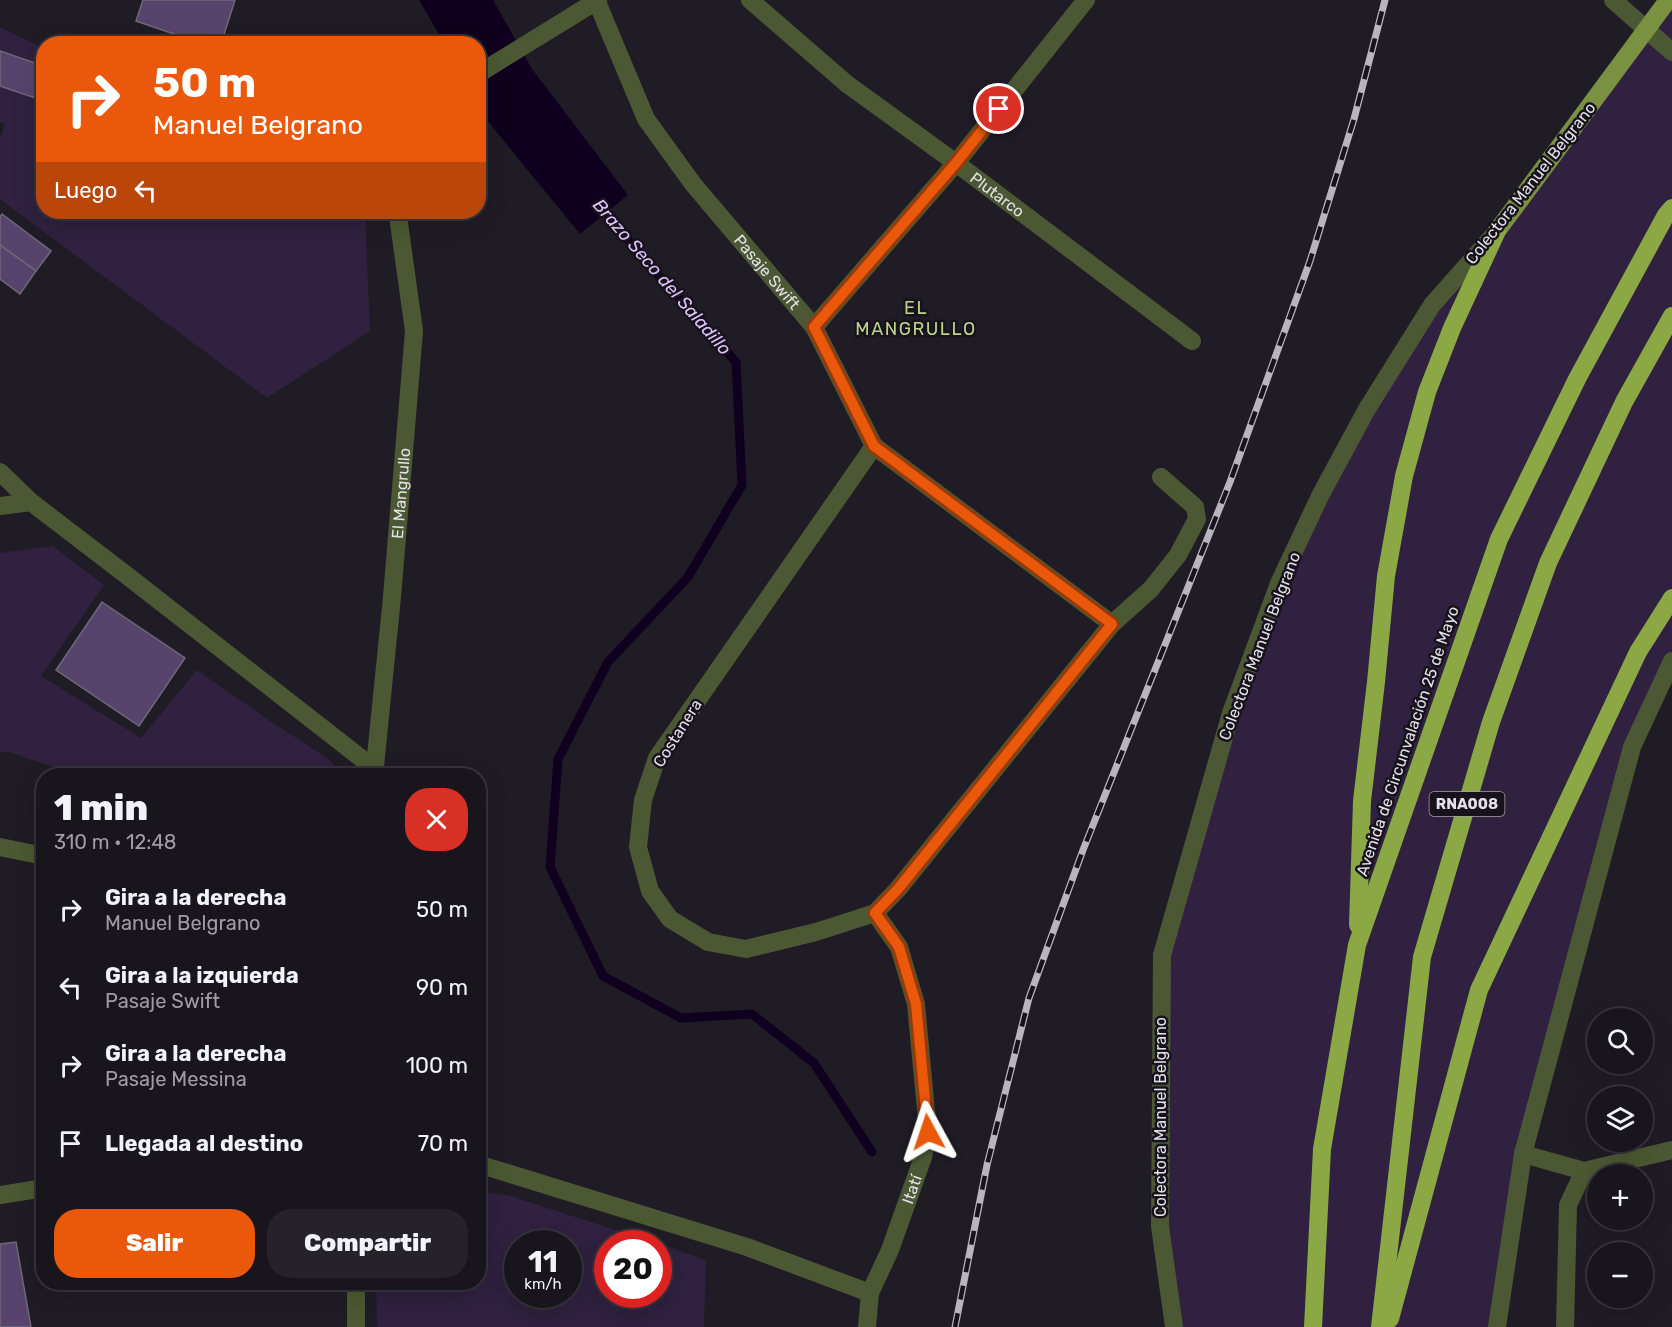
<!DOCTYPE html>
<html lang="es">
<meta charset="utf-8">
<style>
:root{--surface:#18151c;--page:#252229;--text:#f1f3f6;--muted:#9f9fa3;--line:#36343b;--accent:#ea580c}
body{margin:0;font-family:Rubik,sans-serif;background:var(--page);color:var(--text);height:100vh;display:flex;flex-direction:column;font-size:22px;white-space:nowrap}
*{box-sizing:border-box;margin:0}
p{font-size:20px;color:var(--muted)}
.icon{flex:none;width:33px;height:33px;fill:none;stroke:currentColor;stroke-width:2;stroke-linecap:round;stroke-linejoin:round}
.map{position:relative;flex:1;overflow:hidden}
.side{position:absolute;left:36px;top:768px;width:450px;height:522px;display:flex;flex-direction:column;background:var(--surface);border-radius:24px;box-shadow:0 6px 24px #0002,0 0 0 2px var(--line)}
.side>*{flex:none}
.banner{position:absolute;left:36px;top:36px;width:450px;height:183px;border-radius:24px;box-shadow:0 6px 24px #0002,0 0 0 2px var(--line);background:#ea580c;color:#fff;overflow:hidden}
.fabs{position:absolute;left:1587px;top:1008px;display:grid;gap:12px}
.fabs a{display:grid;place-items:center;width:66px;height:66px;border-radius:50%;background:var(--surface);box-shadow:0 6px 24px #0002,0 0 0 2px var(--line);font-size:30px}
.speed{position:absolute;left:504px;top:1230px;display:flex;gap:12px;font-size:30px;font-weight:700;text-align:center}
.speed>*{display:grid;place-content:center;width:78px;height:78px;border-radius:50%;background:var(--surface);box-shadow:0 6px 24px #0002,0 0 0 2px var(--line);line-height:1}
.speed small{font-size:15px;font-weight:400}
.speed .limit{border:9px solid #d22;background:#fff;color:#111}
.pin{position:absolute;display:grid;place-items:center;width:51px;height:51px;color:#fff;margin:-26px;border:3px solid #fff;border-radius:50%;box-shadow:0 2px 6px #0007}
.me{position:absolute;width:66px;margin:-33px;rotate:355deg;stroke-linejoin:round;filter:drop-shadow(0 0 4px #0008)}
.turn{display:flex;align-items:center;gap:21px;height:126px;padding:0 18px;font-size:27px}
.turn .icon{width:78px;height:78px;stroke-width:2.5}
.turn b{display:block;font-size:42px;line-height:51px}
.then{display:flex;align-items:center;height:57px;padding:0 18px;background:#0003;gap:12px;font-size:22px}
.round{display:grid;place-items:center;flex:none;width:63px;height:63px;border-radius:24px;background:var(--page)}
.overview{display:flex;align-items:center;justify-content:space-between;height:102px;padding:0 18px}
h1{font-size:36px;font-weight:800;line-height:45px}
.action{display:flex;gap:12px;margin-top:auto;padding:12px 18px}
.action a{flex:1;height:69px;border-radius:24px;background:var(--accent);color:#fff;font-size:24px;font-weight:800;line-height:69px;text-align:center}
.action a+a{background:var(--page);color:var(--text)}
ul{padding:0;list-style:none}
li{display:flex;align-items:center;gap:18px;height:78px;padding:0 18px}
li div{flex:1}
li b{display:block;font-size:22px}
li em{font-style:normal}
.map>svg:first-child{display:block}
.green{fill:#2f213f;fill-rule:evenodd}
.water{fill:#10001f}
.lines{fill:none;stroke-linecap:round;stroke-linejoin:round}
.stream{stroke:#10001f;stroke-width:9}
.building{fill:#57446d;stroke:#6e6976;stroke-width:1.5}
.minor{stroke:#4c5833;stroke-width:18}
.major{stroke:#799140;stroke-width:18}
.highway{stroke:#8ba845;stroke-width:18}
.rail-casing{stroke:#b9b5bd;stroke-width:7}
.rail{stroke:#17121c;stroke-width:4.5;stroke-dasharray:14;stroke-linecap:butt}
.route-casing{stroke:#983908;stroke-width:15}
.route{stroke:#ea580c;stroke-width:10}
.labels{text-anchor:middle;stroke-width:5;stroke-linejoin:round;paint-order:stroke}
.shield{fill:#17121c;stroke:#a6a3ab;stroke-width:1.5}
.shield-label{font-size:15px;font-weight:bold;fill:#e4e1e8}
.street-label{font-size:16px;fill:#e4e1e8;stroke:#17121c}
.water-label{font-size:18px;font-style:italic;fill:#ddc4fc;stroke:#17121c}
.neighbourhood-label{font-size:18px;letter-spacing:1.5px;fill:#bcd48b;stroke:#17121c}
</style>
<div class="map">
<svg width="1672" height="1327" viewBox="0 0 1672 1327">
<rect width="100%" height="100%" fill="#201c26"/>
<g class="green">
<polygon points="1672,0 1672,661 1632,747 1523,1154 1497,1327 1174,1327 1160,1226 1162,955 1280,581 1432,305"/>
<polygon points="0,27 43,48 44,212 365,212 370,331 267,398 0,199 0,139 5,124 0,122"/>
<polygon points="53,546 104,585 41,676 141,738 197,670 270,721 330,760 341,775 76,775 10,752 0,752 0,553"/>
<path d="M479 1192 507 1195 656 1243 608 1244V1294H658L659 1244 706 1260 704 1327H377L376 1283 478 1282ZM518 1244H568V1294H518Z"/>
</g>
<polygon class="water" points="419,0 493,0 532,69 628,195 580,234 486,119 479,105 478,44 444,43"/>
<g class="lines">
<polyline class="stream" points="599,204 643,258 736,362 742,485 688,577 608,662 558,759 550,867 603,976 681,1018 752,1014 814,1063 872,1152"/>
</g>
<g class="building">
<polygon points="143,0 235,0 221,44 203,44 136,21"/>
<polygon points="0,51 44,66 44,101 0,86"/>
<polygon points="2,214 51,251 36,271 0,245 0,217"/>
<polygon points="0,245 36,271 20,294 0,279"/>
<polygon points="102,602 185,658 139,726 56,670"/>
<polygon points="16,1242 31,1327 0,1327 0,1244"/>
</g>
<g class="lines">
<g class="minor">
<path id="s1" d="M750 0 847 84 956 163 1192 341"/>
<polyline points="1613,0 1672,52"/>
<path id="s2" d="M597 2 646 119 693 184 814 327 874 446 1112 624"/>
<polyline points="478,74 598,0"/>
<polyline points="814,327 956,163 1086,0"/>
<polyline points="874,446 657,758 643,800 638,847 650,891 670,919 708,942 746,949 816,932 875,913 898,889 1112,624 1151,589 1178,555 1197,519 1195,507 1161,477"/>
<polyline points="0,472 31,502 125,574 375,769"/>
<polyline points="0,506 31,502"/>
<path id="s3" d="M374 776 392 597 414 331 398 216 399 212"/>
<polyline points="0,847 44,856"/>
<polyline points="1523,1154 1584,1171 1672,1150"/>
<polyline points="478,1164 747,1247 870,1293"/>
<polyline points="0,1195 44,1188"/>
<polyline points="356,1282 356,1327"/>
<path id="s4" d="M867 1327 870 1293 890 1250 923 1157 928 1132 916 1004 899 947 875 913"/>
<polyline points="1174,1327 1160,1226 1162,955 1231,713 1280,581 1321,494 1367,409 1432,305 1492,237"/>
<polyline points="1497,1327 1523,1154 1632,747 1672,661"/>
<polyline points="1565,1327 1568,1205 1584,1171"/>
</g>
<polyline class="major" points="1497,231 1668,0"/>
<g class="highway">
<polyline points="1358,925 1362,801 1376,682 1386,576 1404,476 1427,392 1452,328 1497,231"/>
<polyline points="1390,1319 1479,990 1638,652 1672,598"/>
<polyline points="1313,1327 1322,1149 1357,945 1499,539 1577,379 1666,215 1672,208"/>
<polyline points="1380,1327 1422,957 1491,722 1548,563 1624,402 1672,316"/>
</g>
<defs>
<polyline id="rail" points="955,1327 987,1165 1029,998 1083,850 1230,482 1310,261 1354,119 1385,0"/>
</defs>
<use href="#rail" class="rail-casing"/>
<use href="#rail" class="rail"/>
</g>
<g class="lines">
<defs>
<polyline id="route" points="928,1132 916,1004 899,947 875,913 898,889 1112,624 874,446 814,327 956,163 999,109"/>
</defs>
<use href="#route" class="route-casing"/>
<use href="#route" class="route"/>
</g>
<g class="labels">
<rect class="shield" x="1429.5" y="792" width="75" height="24" rx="4.5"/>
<g class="shield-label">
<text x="1467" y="809">RNA008</text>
</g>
<g class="street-label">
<text transform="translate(1530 183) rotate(-52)" y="6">Colectora Manuel Belgrano</text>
<text dy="6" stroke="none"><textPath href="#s1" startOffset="315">Plutarco</textPath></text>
<text dy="6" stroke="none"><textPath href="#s2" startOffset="322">Pasaje Swift</textPath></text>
<text dy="6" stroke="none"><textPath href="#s3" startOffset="284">El Mangrullo</textPath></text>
<text transform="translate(1259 646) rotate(-69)" y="6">Colectora Manuel Belgrano</text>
<text transform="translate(677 733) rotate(-58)" y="6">Costanera</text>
<text transform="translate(1407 741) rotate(-71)" y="6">Avenida de Circunvalación 25 de Mayo</text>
<text transform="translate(1160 1117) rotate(-90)" y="6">Colectora Manuel Belgrano</text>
<text dy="6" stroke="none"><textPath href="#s4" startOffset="146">Itatí</textPath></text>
</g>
<g class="water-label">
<text transform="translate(662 277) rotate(49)" y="6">Brazo Seco del Saladillo</text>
</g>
<g class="neighbourhood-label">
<text x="916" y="314">EL<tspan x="916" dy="21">MANGRULLO</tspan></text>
</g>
</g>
</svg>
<div class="fabs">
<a><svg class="icon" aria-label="search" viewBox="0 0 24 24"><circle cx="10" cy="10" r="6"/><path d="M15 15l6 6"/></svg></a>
<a><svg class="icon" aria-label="layers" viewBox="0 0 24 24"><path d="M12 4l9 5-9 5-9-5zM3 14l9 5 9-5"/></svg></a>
<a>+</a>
<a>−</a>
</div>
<div class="speed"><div>11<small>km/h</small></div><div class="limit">20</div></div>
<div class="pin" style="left:999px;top:109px;background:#d93025"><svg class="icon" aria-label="arrive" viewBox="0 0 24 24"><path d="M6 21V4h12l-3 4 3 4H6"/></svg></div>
<svg class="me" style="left:928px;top:1132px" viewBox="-20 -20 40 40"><path d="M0-17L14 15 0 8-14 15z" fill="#ea580c" stroke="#fff" stroke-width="4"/></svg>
<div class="banner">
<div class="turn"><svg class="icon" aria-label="right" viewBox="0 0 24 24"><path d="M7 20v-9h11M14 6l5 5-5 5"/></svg><div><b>50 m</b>Manuel Belgrano</div></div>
<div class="then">Luego<svg class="icon" aria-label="left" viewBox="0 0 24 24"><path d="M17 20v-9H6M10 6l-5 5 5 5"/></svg></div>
</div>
<section class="side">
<div class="overview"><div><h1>1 min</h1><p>310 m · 12:48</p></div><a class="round" style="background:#d93025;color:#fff"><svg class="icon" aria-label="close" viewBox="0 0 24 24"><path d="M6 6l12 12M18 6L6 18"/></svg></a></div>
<ul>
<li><svg class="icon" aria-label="right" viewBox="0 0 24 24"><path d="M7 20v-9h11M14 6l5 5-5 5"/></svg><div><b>Gira a la derecha</b><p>Manuel Belgrano</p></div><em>50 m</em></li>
<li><svg class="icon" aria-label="left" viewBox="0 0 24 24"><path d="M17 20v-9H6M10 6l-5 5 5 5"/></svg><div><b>Gira a la izquierda</b><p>Pasaje Swift</p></div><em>90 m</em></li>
<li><svg class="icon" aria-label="right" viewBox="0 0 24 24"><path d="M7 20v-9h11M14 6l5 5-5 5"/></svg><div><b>Gira a la derecha</b><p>Pasaje Messina</p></div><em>100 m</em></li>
<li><svg class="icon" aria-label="arrive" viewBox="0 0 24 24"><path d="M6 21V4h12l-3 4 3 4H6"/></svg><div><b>Llegada al destino</b></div><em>70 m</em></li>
</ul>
<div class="action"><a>Salir</a><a>Compartir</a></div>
</section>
</div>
